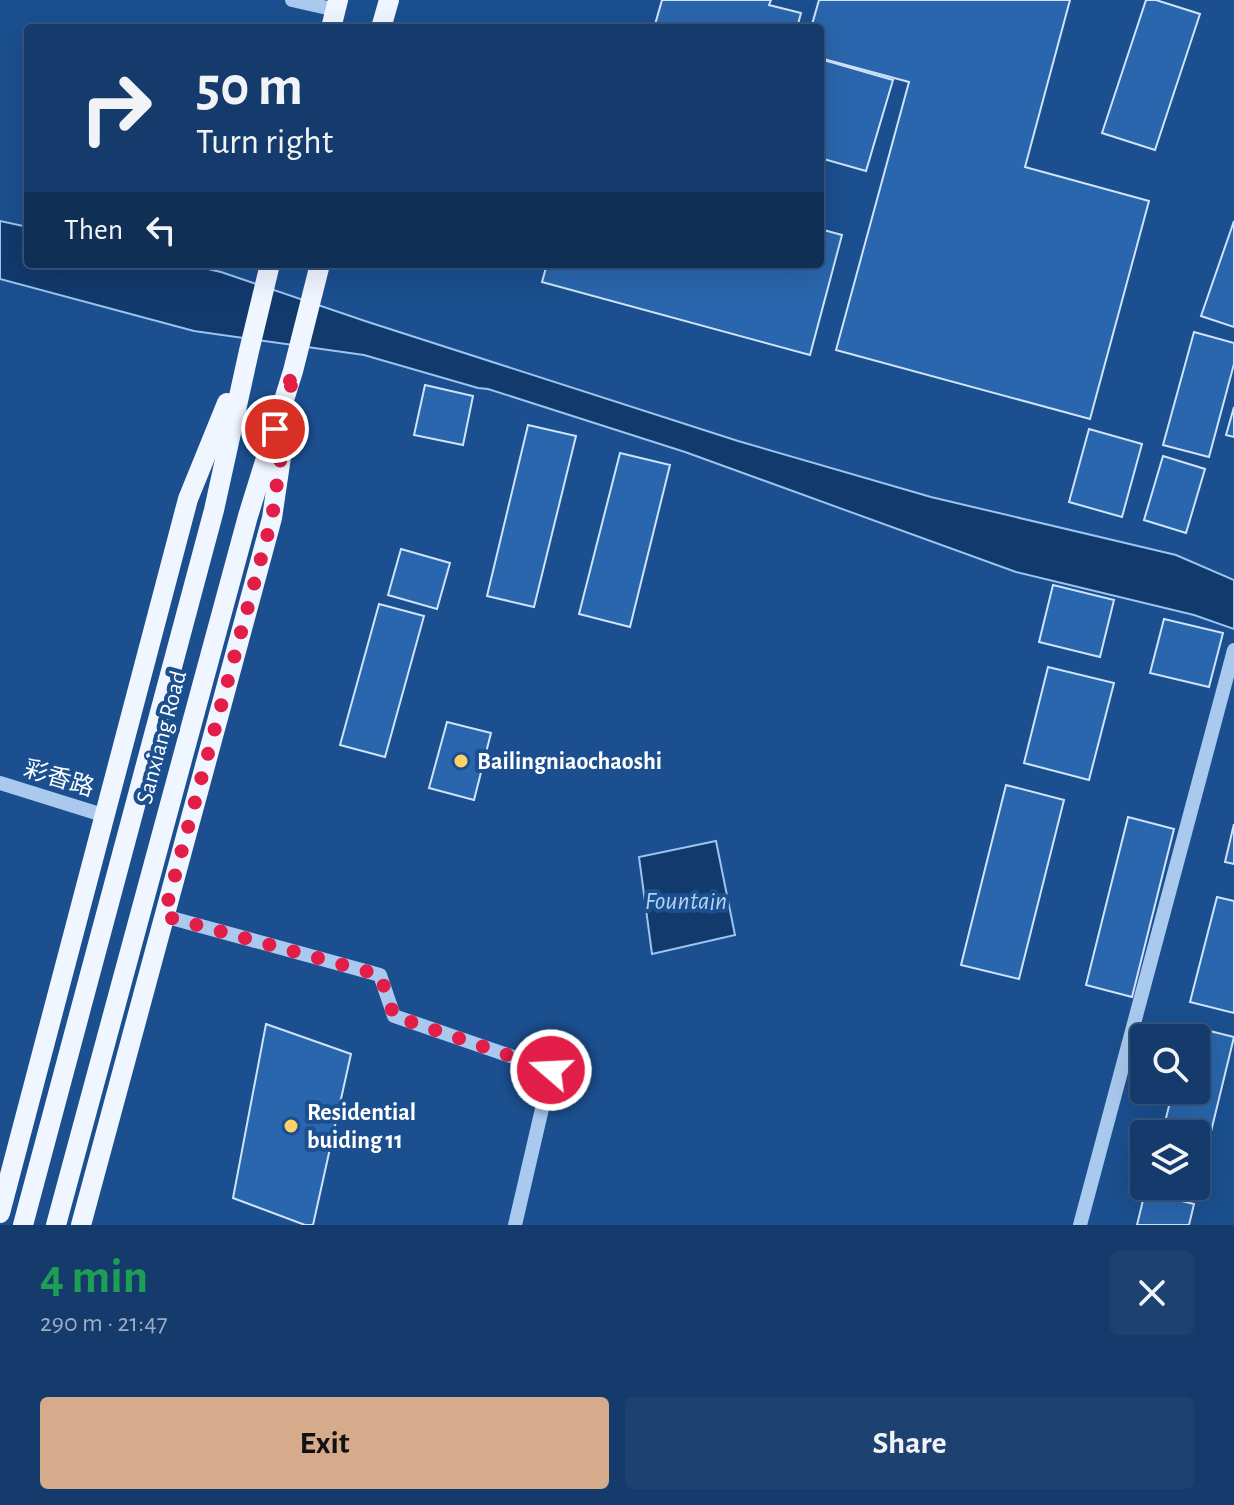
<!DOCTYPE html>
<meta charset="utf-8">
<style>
:root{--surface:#143b6b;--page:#1d4271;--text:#f1f3f6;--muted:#9dadc1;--line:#33557e;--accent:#d6ab8b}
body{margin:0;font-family:"Alegreya Sans","Noto Sans SC",sans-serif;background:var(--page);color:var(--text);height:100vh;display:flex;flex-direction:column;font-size:30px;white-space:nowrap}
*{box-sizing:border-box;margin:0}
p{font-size:26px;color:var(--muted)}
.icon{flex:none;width:44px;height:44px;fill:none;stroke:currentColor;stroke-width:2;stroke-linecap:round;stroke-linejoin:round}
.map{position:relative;height:1225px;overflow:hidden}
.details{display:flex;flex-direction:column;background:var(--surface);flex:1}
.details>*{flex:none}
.top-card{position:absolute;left:24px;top:24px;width:800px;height:244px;border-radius:8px;box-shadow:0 8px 32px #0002,0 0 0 2px var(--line);background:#143b6b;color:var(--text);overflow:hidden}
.controls{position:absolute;left:1130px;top:1024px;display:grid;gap:16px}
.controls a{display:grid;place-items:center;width:80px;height:80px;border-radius:8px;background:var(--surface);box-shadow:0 8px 32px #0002,0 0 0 2px var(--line);font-size:40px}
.pin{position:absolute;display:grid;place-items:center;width:68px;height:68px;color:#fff;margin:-34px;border:4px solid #fff;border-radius:50%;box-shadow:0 2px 8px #0007}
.me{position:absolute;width:88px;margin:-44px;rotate:289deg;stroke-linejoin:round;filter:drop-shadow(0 0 6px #0008)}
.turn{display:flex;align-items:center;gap:28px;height:168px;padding:0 40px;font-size:36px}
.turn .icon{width:104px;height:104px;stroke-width:2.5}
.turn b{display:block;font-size:56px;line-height:68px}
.then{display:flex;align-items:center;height:76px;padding:0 40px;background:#0003;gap:16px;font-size:30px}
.round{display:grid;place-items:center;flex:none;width:84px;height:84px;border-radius:8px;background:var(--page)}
.head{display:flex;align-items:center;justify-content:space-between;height:136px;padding:0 40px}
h1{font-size:48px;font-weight:700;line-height:60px;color:#1e9e55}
.action{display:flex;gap:16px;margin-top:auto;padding:16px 40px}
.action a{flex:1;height:92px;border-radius:8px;background:var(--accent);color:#111;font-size:32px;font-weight:700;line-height:92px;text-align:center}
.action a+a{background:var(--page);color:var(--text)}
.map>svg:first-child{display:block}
.water{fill:#123a6d;stroke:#9cc4f0;stroke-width:2}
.building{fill:#2a66ad;stroke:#cfe3fa;stroke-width:2}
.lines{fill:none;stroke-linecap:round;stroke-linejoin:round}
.minor{stroke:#a9c9ee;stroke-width:14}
.major{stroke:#f0f6ff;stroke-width:20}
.route{stroke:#e11d48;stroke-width:14;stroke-dasharray:0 25.2}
.poi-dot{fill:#ffd166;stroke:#1b4f8f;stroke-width:3}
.labels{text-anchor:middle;stroke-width:8;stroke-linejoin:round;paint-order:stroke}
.street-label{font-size:24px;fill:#fff;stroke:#1b4f8f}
.poi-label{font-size:24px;font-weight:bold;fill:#fff;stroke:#1b4f8f;text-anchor:start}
.water-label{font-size:26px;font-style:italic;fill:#b5d3f5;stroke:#1b4f8f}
</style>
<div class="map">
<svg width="1234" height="1225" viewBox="0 0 1234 1225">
<rect width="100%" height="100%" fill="#1b4f8f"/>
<g class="water">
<polygon points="0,221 28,227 28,264 186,264 221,272 368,322 738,441 931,497 1176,555 1234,580 1234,629 1194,615 1016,572 685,452 488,389 478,388 364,355 194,331 0,279"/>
<polygon points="716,841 735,935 652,954 639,857"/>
</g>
<g class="building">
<polygon points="662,0 771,0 769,5 801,13 797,28 654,28"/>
<polygon points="819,0 1070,0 1025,167 1149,201 1090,419 836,350 909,82 820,58 820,28 811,28"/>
<polygon points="1146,0 1156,0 1200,14 1155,150 1102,133"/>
<polygon points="820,59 893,80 866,171 820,158"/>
<polygon points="1234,221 1234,327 1201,316"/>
<polygon points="820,229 842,235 810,355 542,282 547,264 820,264"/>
<polygon points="1194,332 1234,343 1234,364 1209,457 1163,445"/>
<polygon points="425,385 473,396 463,445 414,435"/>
<polygon points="1234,407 1234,437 1226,435"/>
<polygon points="528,425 576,436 534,607 487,596"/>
<polygon points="1089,429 1142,444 1122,517 1069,502"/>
<polygon points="620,453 670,465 630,627 579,614"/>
<polygon points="1163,456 1205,469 1186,533 1144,520"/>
<polygon points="401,549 450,563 437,609 388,595"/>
<polygon points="1053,585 1114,600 1100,657 1039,642"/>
<polygon points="379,604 424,616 385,757 340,745"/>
<polygon points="1164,619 1223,633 1209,687 1150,673"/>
<polygon points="1048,667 1114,683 1089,780 1024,763"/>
<polygon points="447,722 491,733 474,800 429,788"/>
<polygon points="1006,785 1064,800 1019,979 961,965"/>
<polygon points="1128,817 1174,829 1132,997 1086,985"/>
<polygon points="1234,824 1234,864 1225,862"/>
<polygon points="1217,897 1234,901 1234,1013 1190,1002"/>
<polygon points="266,1024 351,1054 313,1225 305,1225 233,1198"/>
<polygon points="1190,1026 1234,1037 1198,1185 1196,1185 1196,1134 1162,1134 1173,1090 1196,1090 1196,1038 1186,1038"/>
<polygon points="1145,1192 1194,1204 1189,1225 1137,1225"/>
</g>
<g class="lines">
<g class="minor">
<polyline points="292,0 336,10"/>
<polyline points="0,783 106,816"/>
<polyline points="164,916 380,975 394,1016 551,1070 515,1225"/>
<polyline points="1080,1225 1234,650"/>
</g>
<g class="major">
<polyline points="331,28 338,0"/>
<polyline points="381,28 389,0"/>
<polyline points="0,1213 188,499 227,403"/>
<polyline points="23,1225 214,510 249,351 270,264"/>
<polyline points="56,1225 248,516 293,371 320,264"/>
<polyline points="81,1225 272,518 285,430"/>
</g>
</g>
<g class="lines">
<polyline class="route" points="275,429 293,371 272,518 164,916 380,975 394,1016 551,1070"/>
</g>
<g class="poi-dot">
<circle cx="461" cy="761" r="8"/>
<circle cx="291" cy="1126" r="8"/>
</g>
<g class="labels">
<g class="street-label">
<text transform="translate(161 737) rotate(-75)" y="8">Sanxiang Road</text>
<text transform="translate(59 778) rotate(17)" y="8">彩香路</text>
</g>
<g class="poi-label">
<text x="477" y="769">Bailingniaochaoshi</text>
<text x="307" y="1120">Residential<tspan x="307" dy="28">buiding 11</tspan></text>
</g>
<g class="water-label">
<text x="686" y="909">Fountain</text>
</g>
</g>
</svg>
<div class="controls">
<a><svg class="icon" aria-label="search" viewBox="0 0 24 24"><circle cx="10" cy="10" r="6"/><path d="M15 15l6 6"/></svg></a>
<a><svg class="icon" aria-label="layers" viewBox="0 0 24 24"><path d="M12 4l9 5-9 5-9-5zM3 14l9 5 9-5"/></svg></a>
</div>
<div class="pin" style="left:275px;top:429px;background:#d93025"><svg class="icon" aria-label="arrive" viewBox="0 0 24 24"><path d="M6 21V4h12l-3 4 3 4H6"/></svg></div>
<svg class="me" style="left:551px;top:1070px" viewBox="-20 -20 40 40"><circle r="17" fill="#e11d48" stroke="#fff" stroke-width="3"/><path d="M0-11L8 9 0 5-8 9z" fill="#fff"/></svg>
<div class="top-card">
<div class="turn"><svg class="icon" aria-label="right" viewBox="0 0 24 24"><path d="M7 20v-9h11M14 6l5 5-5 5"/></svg><div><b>50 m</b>Turn right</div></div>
<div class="then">Then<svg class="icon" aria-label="left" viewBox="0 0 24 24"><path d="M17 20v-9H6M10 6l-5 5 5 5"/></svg></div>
</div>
</div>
<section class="details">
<div class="head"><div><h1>4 min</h1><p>290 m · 21:47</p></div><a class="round"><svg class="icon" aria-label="close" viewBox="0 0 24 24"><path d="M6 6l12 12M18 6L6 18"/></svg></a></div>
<div class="action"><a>Exit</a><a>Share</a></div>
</section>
